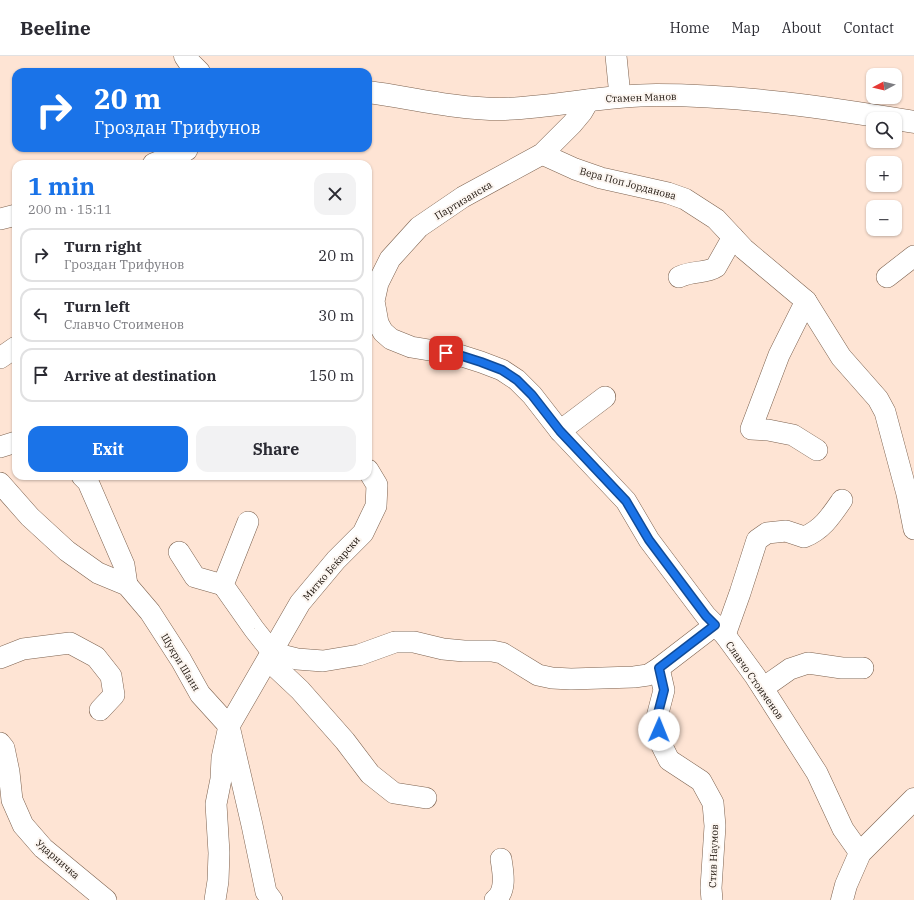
<!DOCTYPE html>
<meta charset="utf-8">
<style>
:root{--surface:#fff;--page:#f2f2f3;--text:#2b2b33;--muted:#7c7c81;--line:#e1e1e2;--accent:#1a73e8}
body{margin:0;font-family:"IBM Plex Serif",serif;background:var(--page);color:var(--text);height:100vh;display:flex;flex-direction:column;font-size:15px;white-space:nowrap}
*{box-sizing:border-box;margin:0}
p{font-size:13px;color:var(--muted)}
.icon{flex:none;width:22px;height:22px;fill:none;stroke:currentColor;stroke-width:2;stroke-linecap:round;stroke-linejoin:round}
.map{position:relative;flex:1;overflow:hidden}
.details{position:absolute;left:12px;top:104px;width:360px;height:320px;display:flex;flex-direction:column;background:var(--surface);border-radius:12px;box-shadow:0 1px 3px #0004}
.details>*{flex:none}
.hud{position:absolute;left:12px;top:12px;width:360px;height:84px;border-radius:12px;box-shadow:0 1px 3px #0004;background:#1a73e8;color:#fff;overflow:hidden}
.needle{width:26px;rotate:263deg}
.buttons{position:absolute;left:866px;top:12px;display:grid;gap:8px}
.buttons a{display:grid;place-items:center;width:36px;height:36px;border-radius:8px;background:var(--surface);box-shadow:0 1px 3px #0004;font-size:20px}
.pin{position:absolute;display:grid;place-items:center;width:34px;height:34px;color:#fff;margin:-17px;border-radius:8px;box-shadow:0 2px 6px #0006}
.me{position:absolute;width:44px;margin:-22px;rotate:1deg;stroke-linejoin:round;filter:drop-shadow(0 0 3px #0008)}
.turn{display:flex;align-items:center;gap:14px;height:84px;padding:0 16px;font-size:18px}
.turn .icon{width:52px;height:52px;stroke-width:2.5}
.turn b{display:block;font-size:28px;line-height:34px}
.round{display:grid;place-items:center;flex:none;width:42px;height:42px;border-radius:12px;background:var(--page)}
.summary{display:flex;align-items:center;justify-content:space-between;height:68px;padding:0 16px}
h1{font-size:24px;font-weight:700;line-height:30px;color:var(--accent)}
.button{display:flex;gap:8px;margin-top:auto;padding:8px 16px}
.button a{flex:1;height:46px;border-radius:12px;background:var(--accent);color:#fff;font-size:16px;font-weight:700;line-height:46px;text-align:center}
.button a+a{background:var(--page);color:var(--text)}
ul{padding:0;list-style:none}
li{display:flex;align-items:center;gap:12px;height:54px;margin:0 8px 6px;padding:0 8px;border:2px solid var(--line);border-radius:12px}
li div{flex:1}
li b{display:block;font-size:15px}
li em{font-style:normal}
header{display:flex;align-items:center;gap:24px;box-sizing:border-box;height:56px;padding:0 20px;background:var(--surface);border-bottom:1px solid var(--line)}
header strong{font-size:19px}
nav{display:flex;gap:22px;margin-inline-start:auto;font-size:14px}
.map>svg:first-child{display:block}
.lines{fill:none;stroke-linecap:round;stroke-linejoin:round}
.minor-casing{stroke:#7d624f;stroke-width:22}
.tertiary-casing{stroke:#7d624f;stroke-width:23}
.minor{stroke:#fff;stroke-width:21}
.tertiary{stroke:#fff;stroke-width:22}
.route-casing{stroke:#114b97;stroke-width:10}
.route{stroke:#1a73e8;stroke-width:7}
.labels{text-anchor:middle;stroke-width:4;stroke-linejoin:round;paint-order:stroke}
.street-label{font-size:10px;fill:#1b1109;stroke:#fcf6f1}
</style>
<header>
<strong>Beeline</strong>
<nav><a>Home</a><a>Map</a><a>About</a><a>Contact</a></nav>
</header>
<div class="map">
<svg width="914" height="844" viewBox="0 0 914 844">
<rect width="100%" height="100%" fill="#fee4d4"/>
<g class="lines">
<defs>
<g id="minor">
<polyline points="616,0 620,40"/>
<polyline points="589,44 582,56 572,68 542,98 463,141 419,171 390,203 378,227 374,245 378,267 383,276 391,283 411,291 459,299 481,306 502,314 517,324 532,339 560,375 626,445 649,484 706,560 725,579 755,620 817,717 843,773 860,797"/>
<polyline points="542,98 575,113 601,122 668,137 685,143 716,163 744,193 806,245 841,301 878,343 885,356 907,438 914,473"/>
<polyline points="153,108 187,94"/>
<polyline points="0,163 16,159"/>
<path d="M679 221C693 214 706 218 716 211L733 181"/>
<polyline points="887,221 914,200"/>
<polyline points="806,245 779,299 751,373 768,374 793,379 817,394"/>
<polyline points="0,302 16,291"/>
<polyline points="560,375 605,341"/>
<polyline points="0,391 16,386"/>
<polyline points="82,420 88,426 124,509 127,529"/>
<polyline points="0,427 30,461 67,495 98,517 127,529 150,556 181,604 200,638 229,670 252,769 266,836 272,844"/>
<polyline points="248,466 223,529 254,573 273,597 297,603 323,605 359,599 395,586 414,586 443,593 464,595 492,595 502,597 538,619 552,622 571,623 634,621 648,619 659,612 715,569"/>
<polyline points="179,496 195,521 223,529"/>
<path d="M725 579 740 537 757 484 767 477 786 475 804 481C822 474 831 460 842 444"/>
<polyline points="0,602 23,593 70,587 96,601 111,620 114,639 100,654"/>
<polyline points="268,604 300,634 345,685 370,718 394,737 426,742"/>
<polyline points="659,612 664,634 657,661 660,686 669,704 701,725 713,747 715,770 711,832 712,844"/>
<polyline points="763,632 790,613 808,607 842,612 863,612"/>
<polyline points="0,687 4,692 9,716 12,744 23,769 43,792 106,844"/>
<polyline points="215,844 218,825 219,797 216,748 221,723 222,702 229,670 300,547 336,504 363,477 376,450 377,429 368,414"/>
<path d="M495 844C507 835 503 816 501 803"/>
</g>
<g id="tertiary">
<polyline points="185,0 189,6 199,16"/>
<path d="M368 36C412 42 456 53 500 53 552 52 603 39 656 39 742 39 829 52 914 66"/>
<polyline points="842,844 846,829 860,797 914,743"/>
</g>
</defs>
<use href="#minor" class="minor-casing"/>
<use href="#tertiary" class="tertiary-casing"/>
<use href="#minor" class="minor"/>
<use href="#tertiary" class="tertiary"/>
</g>
<g class="lines">
<defs>
<polyline id="route" points="446,297 459,299 481,306 502,314 517,324 532,339 560,375 626,445 649,484 706,560 715,569 659,612 664,634 657,661 659,674"/>
</defs>
<use href="#route" class="route-casing"/>
<use href="#route" class="route"/>
</g>
<g class="labels">
<g class="street-label">
<text transform="translate(641 41) rotate(-2)" y="4">Стамен Манов</text>
<text transform="translate(628 127) rotate(15)" y="4">Вера Поп Јорданова</text>
<text transform="translate(463 144) rotate(-31)" y="4">Партизанска</text>
<text transform="translate(331 512) rotate(-49)" y="4">Митко Беќарски</text>
<text transform="translate(181 606) rotate(59)" y="4">Шукри Шаин</text>
<text transform="translate(755 624) rotate(55)" y="4">Славчо Стоименов</text>
<text transform="translate(713 800) rotate(-88)" y="4">Стив Наумов</text>
<text transform="translate(58 803) rotate(41)" y="4">Ударничка</text>
</g>
</g>
</svg>
<div class="buttons">
<a><svg class="needle" viewBox="-14 -14 28 28"><path d="M0-13l5 13h-10z" fill="#e53935"/><path d="M0 13l5-13h-10z" fill="#7c7c81"/></svg></a>
<a><svg class="icon" aria-label="search" viewBox="0 0 24 24"><circle cx="10" cy="10" r="6"/><path d="M15 15l6 6"/></svg></a>
<a>+</a>
<a>−</a>
</div>
<div class="pin" style="left:446px;top:297px;background:#d93025"><svg class="icon" aria-label="arrive" viewBox="0 0 24 24"><path d="M6 21V4h12l-3 4 3 4H6"/></svg></div>
<svg class="me" style="left:659px;top:674px" viewBox="-20 -20 40 40"><circle r="19" fill="#fff"/><path d="M0-13L10 11 0 6-10 11z" fill="#1a73e8"/></svg>
<div class="hud">
<div class="turn"><svg class="icon" aria-label="right" viewBox="0 0 24 24"><path d="M7 20v-9h11M14 6l5 5-5 5"/></svg><div><b>20 m</b>Гроздан Трифунов</div></div>
</div>
<section class="details">
<div class="summary"><div><h1>1 min</h1><p>200 m · 15:11</p></div><a class="round"><svg class="icon" aria-label="close" viewBox="0 0 24 24"><path d="M6 6l12 12M18 6L6 18"/></svg></a></div>
<ul>
<li><svg class="icon" aria-label="right" viewBox="0 0 24 24"><path d="M7 20v-9h11M14 6l5 5-5 5"/></svg><div><b>Turn right</b><p>Гроздан Трифунов</p></div><em>20 m</em></li>
<li><svg class="icon" aria-label="left" viewBox="0 0 24 24"><path d="M17 20v-9H6M10 6l-5 5 5 5"/></svg><div><b>Turn left</b><p>Славчо Стоименов</p></div><em>30 m</em></li>
<li><svg class="icon" aria-label="arrive" viewBox="0 0 24 24"><path d="M6 21V4h12l-3 4 3 4H6"/></svg><div><b>Arrive at destination</b></div><em>150 m</em></li>
</ul>
<div class="button"><a>Exit</a><a>Share</a></div>
</section>
</div>
